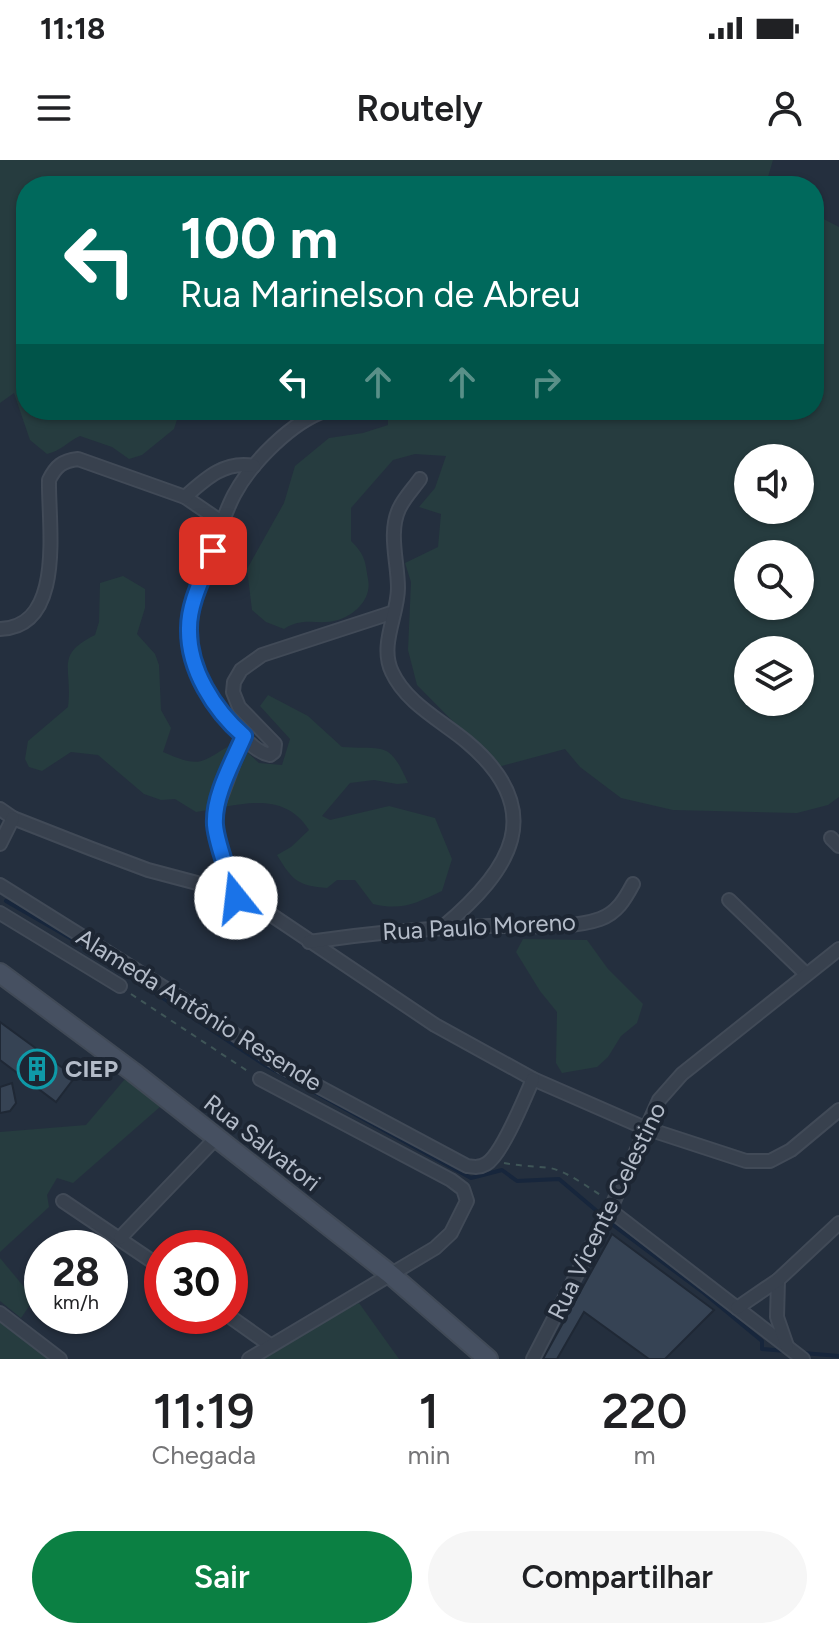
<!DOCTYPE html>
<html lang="pt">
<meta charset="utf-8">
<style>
:root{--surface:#fff;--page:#f6f6f6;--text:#202124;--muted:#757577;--accent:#0b8043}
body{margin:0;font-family:Figtree,sans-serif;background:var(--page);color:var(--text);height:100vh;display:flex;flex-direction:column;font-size:30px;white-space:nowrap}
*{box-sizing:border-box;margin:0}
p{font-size:26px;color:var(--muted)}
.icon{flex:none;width:44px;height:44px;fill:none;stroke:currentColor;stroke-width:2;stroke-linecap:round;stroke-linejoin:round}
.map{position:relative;height:1199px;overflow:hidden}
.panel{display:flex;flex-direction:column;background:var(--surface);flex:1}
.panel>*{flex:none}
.hud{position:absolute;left:16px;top:16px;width:808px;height:244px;border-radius:32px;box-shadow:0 2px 6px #0004;background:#00695c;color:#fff;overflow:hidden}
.tools{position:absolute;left:734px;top:284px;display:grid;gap:16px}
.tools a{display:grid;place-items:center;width:80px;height:80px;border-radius:50%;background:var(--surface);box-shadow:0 2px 6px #0004;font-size:40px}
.speed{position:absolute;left:24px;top:1070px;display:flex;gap:16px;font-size:40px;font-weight:700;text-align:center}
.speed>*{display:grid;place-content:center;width:104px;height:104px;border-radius:50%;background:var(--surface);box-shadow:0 2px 6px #0004;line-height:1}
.speed small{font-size:20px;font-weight:400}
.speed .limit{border:12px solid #d22;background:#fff;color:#111}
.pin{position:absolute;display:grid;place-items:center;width:68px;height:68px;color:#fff;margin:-34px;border-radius:16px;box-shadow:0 4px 12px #0006}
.me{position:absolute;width:88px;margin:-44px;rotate:344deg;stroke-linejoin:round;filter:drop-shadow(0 0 6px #0008)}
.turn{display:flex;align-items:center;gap:28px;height:168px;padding:0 32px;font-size:36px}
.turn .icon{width:104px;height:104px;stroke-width:2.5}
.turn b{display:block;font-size:56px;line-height:68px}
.lanes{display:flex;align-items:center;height:76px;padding:0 32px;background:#0003;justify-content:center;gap:40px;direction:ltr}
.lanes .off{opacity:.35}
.eta{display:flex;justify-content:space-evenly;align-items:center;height:136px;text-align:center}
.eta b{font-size:48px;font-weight:600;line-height:56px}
.action{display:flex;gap:16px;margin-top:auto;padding:16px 32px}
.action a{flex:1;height:92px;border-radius:48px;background:var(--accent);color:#fff;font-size:32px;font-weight:600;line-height:92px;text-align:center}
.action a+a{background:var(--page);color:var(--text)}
.status{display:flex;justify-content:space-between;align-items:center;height:56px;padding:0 40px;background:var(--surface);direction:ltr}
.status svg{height:22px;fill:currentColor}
header{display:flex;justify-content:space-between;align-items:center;height:104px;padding:0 32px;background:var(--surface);font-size:36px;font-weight:600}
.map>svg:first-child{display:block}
.green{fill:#263c3f;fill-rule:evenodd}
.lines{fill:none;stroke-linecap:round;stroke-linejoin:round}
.stream{stroke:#17263c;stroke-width:4}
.building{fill:#364354;stroke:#1f2835;stroke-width:2}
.street-casing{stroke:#414a57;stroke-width:16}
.secondary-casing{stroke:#414a57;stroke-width:22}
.path{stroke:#3f5557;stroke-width:2;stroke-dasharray:6 6;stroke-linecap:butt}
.street{stroke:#38414e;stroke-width:12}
.secondary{stroke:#465061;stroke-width:18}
.route-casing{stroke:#114b97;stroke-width:20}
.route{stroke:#1a73e8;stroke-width:14}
.labels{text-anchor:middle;stroke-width:8;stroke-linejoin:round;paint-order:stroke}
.street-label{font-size:24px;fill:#b4bcc9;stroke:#1d2633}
.poi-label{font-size:24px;font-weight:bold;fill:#b4bcc9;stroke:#1d2633;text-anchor:start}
</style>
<div class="status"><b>11:18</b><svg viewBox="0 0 49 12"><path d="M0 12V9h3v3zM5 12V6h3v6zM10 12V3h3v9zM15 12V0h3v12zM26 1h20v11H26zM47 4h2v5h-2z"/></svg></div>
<header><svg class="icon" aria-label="menu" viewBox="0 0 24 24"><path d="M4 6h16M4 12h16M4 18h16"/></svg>Routely<svg class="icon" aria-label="person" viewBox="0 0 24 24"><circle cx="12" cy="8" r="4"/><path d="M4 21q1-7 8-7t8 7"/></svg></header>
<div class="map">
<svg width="839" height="1199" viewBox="0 0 839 1199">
<rect width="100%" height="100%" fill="#242f3e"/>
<g class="green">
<path d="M0 0H773L768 17 776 26H26V250H180L174 269 142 295 129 299 112 287 80 276C67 282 61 291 47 294L30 280 14 233 0 243Z"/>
<path d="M814 54 839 67V637L828 645 797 653 673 650 621 638 580 607 565 589 498 607 417 525 408 490 411 422 405 403 438 387 441 354 419 347 435 328 446 296 415 294 393 300 351 348V381C365 395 365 400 368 419 372 438 356 454 338 460 318 466 304 456 284 469L266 462 252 450 247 409 284 343 295 306 329 278 363 273 388 265V250H814ZM748 298H800V350H748ZM748 394H800V446H748ZM748 490H800V542H748Z"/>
<path d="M123 416 145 429V448L137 474 155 494 159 505 161 550 171 568 163 592C204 610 201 601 236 582L259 603 282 605 290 579 260 546 268 535 308 556 342 587C385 590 389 580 408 623L397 624 374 620 350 623 322 656 330 660 389 646 435 658 452 699 442 731C416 743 403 751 373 744L355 720H337L327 728C298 726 292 720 277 695L291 687 309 670C283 628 236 646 196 652L175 639 161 640 144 634 98 595 71 592 42 611 29 607 25 599 28 581 68 547C73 508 54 495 95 475L99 462 100 423Z"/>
<polygon points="523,779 587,780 608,809 643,844 637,863 621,876 608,897 597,907 562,913 556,903 557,852 540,831 516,792"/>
<polygon points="125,919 161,946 73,1023 57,1018 47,1035 49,1047 0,1092 0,972 86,965"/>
<polygon points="0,1098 34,1139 21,1158 0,1141"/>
<polygon points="359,1143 399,1199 257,1199 306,1167"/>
<polygon points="0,1160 49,1199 0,1199"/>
</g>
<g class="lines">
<g class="stream">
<polyline points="6,741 79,783 265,905 471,1018 502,1010 517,1021 559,1019 598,1052"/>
<polyline points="613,1065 704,1133 762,1181 762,1189 786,1191"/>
<polyline points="803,1193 839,1196"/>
</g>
</g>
<g class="building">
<polygon points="0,862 75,917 56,942 0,900"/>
<polygon points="12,923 16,943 10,951 0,953 0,927"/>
<polygon points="612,1074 714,1150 665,1199 649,1199 584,1152 557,1199 543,1199"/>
</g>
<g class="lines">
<defs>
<g id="street">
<path d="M327 250C292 261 251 303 234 335 222 358 215 385 206 409 199 428 189 448 189 468 188 501 208 544 232 566 243 576 255 592 270 595L274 592 275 584 239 547 233 532 234 522 241 510 262 495 394 452"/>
<path d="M420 319C413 329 404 338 399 349 388 373 398 402 398 428 398 455 379 485 392 512 406 543 442 561 467 582 549 651 511 710 443 767"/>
<polyline points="185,337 223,363"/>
<path d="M0 469C66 467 48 364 49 320 56 306 62 301 78 299L185 337C205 319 225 300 254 306"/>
<polyline points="0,649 13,658 92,689 148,710 197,723 267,752 435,865 533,919 645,968 746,1001 770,1001 791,990 839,950"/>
<polyline points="831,678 839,686"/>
<polyline points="0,684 13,658"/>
<path d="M0 725 195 847 282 907 467 1006C474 1007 479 1008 486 1004 502 995 525 937 533 919"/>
<polyline points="236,738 215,668 215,653 244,576"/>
<polyline points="729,740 806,814"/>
<polyline points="0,753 120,826"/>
<path d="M309 782C369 773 428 768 488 766 521 765 569 770 600 759 617 753 625 739 633 724"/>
<polyline points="63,1041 162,1108"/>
<polyline points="610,1050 803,1199"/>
<polyline points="120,1078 215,979"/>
<polyline points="778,1120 777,1157 787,1186"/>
<polyline points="737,1148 778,1120 839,1063"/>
<polyline points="0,1153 60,1199"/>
<polyline points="229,1156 270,1185"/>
<polyline points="249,1199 435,1088 451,1073 467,1041 463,1029 451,1020 260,919"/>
<polyline points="533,1199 610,1050 659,940 682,914 839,789"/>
</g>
<polyline id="secondary" points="0,813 133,912 390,1114 488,1199"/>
</defs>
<use href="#street" class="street-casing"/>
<use href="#secondary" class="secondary-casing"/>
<g class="path">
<polyline points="131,834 249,912"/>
<path d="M504 1003C519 1006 534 1006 550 1008 568 1012 586 1026 602 1036"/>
</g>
<use href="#street" class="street"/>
<use href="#secondary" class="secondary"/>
</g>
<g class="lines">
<defs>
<path id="route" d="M213 391C204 415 189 442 189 468 188 509 214 550 244 576 233 602 213 636 215 665 217 687 230 716 236 738"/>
</defs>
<use href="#route" class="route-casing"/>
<use href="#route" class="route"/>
</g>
<defs>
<symbol id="building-ring" viewBox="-11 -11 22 22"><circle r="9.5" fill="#1d2633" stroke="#0f9aa8" stroke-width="1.5"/><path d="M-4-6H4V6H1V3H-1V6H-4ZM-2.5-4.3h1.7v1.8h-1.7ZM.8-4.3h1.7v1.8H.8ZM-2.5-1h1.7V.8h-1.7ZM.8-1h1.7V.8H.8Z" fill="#0f9aa8"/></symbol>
</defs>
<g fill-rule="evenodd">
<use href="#building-ring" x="15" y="887" width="44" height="44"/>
</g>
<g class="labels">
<g class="street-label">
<text transform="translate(479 767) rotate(-3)" y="8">Rua Paulo Moreno</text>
<text transform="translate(199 850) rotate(32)" y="8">Alameda Antônio Resende</text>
<text transform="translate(262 983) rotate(38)" y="8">Rua Salvatori</text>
<text transform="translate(607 1051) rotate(-64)" y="8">Rua Vicente Celestino</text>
</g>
<g class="poi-label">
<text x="65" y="917">CIEP</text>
</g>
</g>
</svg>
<div class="tools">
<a><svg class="icon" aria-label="sound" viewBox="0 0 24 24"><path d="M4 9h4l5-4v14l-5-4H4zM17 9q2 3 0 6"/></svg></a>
<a><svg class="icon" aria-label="search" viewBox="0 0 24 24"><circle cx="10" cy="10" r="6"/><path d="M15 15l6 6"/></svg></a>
<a><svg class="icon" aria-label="layers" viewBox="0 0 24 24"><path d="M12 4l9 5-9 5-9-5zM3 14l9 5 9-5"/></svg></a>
</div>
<div class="speed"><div>28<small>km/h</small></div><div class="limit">30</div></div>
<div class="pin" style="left:213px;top:391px;background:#d93025"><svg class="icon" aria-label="arrive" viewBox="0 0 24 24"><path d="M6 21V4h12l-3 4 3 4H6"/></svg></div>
<svg class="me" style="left:236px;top:738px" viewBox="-20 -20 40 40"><circle r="19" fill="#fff"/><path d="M0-13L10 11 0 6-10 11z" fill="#1a73e8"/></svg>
<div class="hud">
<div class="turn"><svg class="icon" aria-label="left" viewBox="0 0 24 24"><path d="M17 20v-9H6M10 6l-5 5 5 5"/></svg><div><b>100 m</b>Rua Marinelson de Abreu</div></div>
<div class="lanes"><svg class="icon" aria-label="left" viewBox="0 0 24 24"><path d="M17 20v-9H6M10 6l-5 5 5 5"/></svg><svg class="icon off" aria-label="ahead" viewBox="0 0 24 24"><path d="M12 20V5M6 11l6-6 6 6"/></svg><svg class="icon off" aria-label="ahead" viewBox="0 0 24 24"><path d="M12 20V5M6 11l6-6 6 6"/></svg><svg class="icon off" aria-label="right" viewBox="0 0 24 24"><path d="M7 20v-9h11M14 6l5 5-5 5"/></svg></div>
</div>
</div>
<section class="panel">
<div class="eta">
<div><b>11:19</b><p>Chegada</p></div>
<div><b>1</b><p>min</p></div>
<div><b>220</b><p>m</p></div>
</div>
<div class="action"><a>Sair</a><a>Compartilhar</a></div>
</section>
